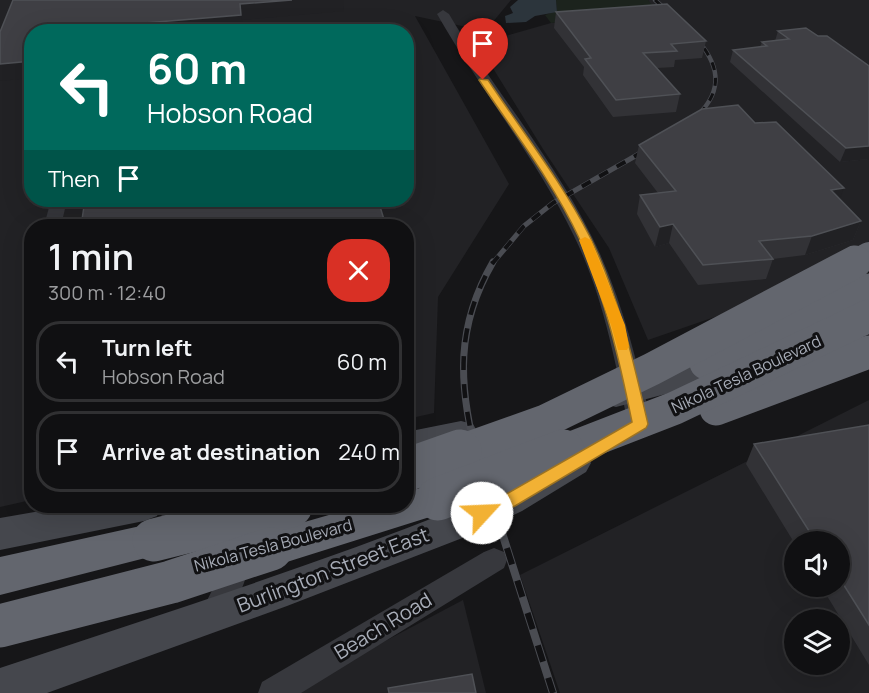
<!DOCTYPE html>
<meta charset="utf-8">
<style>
:root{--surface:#101012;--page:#19191b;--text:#f1f3f6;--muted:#9c9d9f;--line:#303032}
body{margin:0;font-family:Manrope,sans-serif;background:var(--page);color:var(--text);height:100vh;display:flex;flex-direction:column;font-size:22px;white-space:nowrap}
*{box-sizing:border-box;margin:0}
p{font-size:20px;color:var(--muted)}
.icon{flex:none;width:33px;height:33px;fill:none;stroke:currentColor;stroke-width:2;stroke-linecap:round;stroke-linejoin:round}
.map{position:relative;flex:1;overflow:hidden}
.panel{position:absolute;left:24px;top:219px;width:390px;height:294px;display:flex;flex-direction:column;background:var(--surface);border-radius:24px;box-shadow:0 6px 24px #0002,0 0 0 2px var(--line)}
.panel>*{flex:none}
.top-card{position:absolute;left:24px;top:24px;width:390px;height:183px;border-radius:24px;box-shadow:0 6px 24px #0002,0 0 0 2px var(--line);background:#00695c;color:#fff;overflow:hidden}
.buttons{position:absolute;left:784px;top:531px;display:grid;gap:12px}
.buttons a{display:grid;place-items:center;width:66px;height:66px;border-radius:50%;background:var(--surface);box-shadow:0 6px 24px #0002,0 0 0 2px var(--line);font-size:30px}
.pin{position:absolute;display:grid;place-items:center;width:51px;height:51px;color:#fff;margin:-62px -26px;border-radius:50% 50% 50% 0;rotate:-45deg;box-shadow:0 0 6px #0007}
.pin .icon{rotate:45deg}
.me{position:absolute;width:66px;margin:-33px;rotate:65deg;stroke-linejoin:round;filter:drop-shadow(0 0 4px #0008)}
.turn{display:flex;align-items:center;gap:21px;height:126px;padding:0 24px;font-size:27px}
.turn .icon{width:78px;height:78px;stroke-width:2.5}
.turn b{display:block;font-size:42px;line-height:51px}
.then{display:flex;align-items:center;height:57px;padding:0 24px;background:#0003;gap:12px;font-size:22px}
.round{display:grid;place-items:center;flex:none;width:63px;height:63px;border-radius:24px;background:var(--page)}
.summary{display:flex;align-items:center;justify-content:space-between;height:102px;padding:0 24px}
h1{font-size:36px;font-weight:600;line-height:45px}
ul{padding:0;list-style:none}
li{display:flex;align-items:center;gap:18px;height:81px;margin:0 12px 9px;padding:0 12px;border:3px solid var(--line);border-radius:24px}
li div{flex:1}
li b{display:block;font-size:22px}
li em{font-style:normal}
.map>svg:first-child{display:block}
.built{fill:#222225;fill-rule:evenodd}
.green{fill:#1c231d}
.water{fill:#2c353c}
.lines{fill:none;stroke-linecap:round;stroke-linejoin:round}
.minor{fill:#37383d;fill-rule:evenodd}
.secondary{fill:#45474d;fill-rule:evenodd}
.motorway{fill:#63666e;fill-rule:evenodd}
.rail-far3-casing{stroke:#4a4c52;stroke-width:4.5}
.rail-far2-casing{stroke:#4a4c52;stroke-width:5}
.rail-far1-casing{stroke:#4a4c52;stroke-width:7}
.rail-casing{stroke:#4a4c52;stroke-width:8}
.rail-far3{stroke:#111113;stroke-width:3;stroke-dasharray:8;stroke-linecap:butt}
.rail-far2{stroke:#111113;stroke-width:4;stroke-dasharray:10;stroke-linecap:butt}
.rail-far1{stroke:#111113;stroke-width:4.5;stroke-dasharray:14;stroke-linecap:butt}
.rail{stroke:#111113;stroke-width:6;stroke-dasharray:17;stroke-linecap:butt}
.motorway-bridge-far2{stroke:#63666e;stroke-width:26}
.motorway-bridge-far1{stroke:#63666e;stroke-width:33}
.motorway-bridge{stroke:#63666e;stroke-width:43}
.wall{fill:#323236}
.shaded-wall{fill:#212124}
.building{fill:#3f3f44;stroke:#4f5156;stroke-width:1.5}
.route{fill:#f2b134;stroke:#9d7322;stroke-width:1.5}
.slow{fill:#f59e0b}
.labels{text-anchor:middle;stroke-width:6;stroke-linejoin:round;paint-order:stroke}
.street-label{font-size:16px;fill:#a8adb8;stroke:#111113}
.near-street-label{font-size:20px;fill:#a8adb8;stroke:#111113}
</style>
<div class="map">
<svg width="869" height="693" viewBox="0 0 869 693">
<rect width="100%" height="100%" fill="#161618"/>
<g class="built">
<path d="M0 0H511L492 23 481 30 415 16 509 184 438 297 434 413 407 419 406 226H32L31 500 0 507ZM32 32H406V200H32Z"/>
<polygon points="648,0 869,0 869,264 648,340 609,248 543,149 478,44 551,23 613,17 651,5"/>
<path d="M869 400V693H560L520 575ZM795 542H840V586H795ZM795 620H840V664H795Z"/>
<polygon points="463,600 486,693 287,693"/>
</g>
<polygon class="green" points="556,0 648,0 652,5 639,13 551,23 545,15 557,11"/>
<polygon class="water" points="518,0 556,0 557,12 535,16 526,22 506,23 505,16 513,13 510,7"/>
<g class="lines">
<g class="minor">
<path d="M443 10 449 14C493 89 554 159 592 237 622 297 636 360 652 424L648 430 640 433 632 430 628 424C615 360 603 295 574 236 536 158 480 89 437 14Z"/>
<polygon points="51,200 67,200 61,226 44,226"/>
<polygon points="156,506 181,506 201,538 197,546 188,549 179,546"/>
<path d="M235 548 245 552C255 574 234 603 224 623L214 627 204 623 200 614 219 577 225 552Z"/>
<polygon points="494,548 504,552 507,560 504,568 301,693 258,693 262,682 484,552"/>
</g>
<g class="secondary">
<polygon points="735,355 746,359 750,366 746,373 616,407 605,404 600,396 605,388"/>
<polygon points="461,421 473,424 478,433 473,442 406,458 406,432"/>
<path d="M574 450 586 454 591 463 586 472 522 511 483 530 287 606 47 693H0V668C153 617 307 568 456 509 496 493 535 462 574 450Z"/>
<polygon points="69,506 162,506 157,516 144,521 0,550 0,518"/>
</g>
<g class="motorway">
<polygon points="438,483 452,488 458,499 452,510 271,567 256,562 250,549 256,536 360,506 406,506 406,492"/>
<polygon points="154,523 169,528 175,540 169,552 0,595 0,557"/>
</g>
<defs>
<g id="rail-far3">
<polyline points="655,0 672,15"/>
<path d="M694 36C719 63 725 89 697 116"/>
</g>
<g id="rail-far2">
<polyline points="693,120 698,115"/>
<polyline points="492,264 524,226 553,203 651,147"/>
</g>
<path id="rail-far1" d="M476 453C458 383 456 326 493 262"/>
<polyline id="rail" points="476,451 553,693"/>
</defs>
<use href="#rail-far3" class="rail-far3-casing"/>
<use href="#rail-far2" class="rail-far2-casing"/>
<use href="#rail-far1" class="rail-far1-casing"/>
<use href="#rail" class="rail-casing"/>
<use href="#rail-far3" class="rail-far3"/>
<use href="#rail-far2" class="rail-far2"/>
<use href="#rail-far1" class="rail-far1"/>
<use href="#rail" class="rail"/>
<polyline class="motorway-bridge-far2" points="852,264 869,255"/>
<g class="motorway-bridge-far1">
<polyline points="706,363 869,290"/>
<polyline points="716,409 869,352"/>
<polyline points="455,453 545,421 652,369 855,262"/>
<polyline points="559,453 675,408 869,316"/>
</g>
<g class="motorway-bridge">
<polyline points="406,470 460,451"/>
<polyline points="438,499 563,451"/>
<polyline points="154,540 291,506"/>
<polyline points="0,626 171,582 271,549"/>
</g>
</g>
<g class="wall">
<polygon points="556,12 706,41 702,58 675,60 674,67 657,68 680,94 676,112 613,117 583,75 584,67 554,28"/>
<polygon points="778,31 818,36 869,66 869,159 840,162 730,62 733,50 760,47 762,42 775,41"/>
<polygon points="755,123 840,199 861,221 853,240 805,255 773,259 766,279 698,285 669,243 655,247 637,214 640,195 658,193 635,163 639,145"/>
<polygon points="869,425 869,665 821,586 840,586 840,542 795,542 795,544 746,464 754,444"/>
</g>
<g class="shaded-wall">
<polygon points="292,0 343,0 344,11 242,20 240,4"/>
<polygon points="241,15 244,31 96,32 97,27"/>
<polygon points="32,61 32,78 0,81 0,64"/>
<polygon points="869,146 869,159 840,162 846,148"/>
<polygon points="844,188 837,207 831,190"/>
<polygon points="861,221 853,240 805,255 812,236"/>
<polygon points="673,224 669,243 655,247 660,227"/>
</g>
<g class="building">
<polygon points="13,0 292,0 240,4 241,15 97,27 96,32 32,32 32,61 0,64 0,32"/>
<polygon points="667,4 706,41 671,44 677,51 643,53 680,94 616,100 585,59 591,58 556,12"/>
<polygon points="806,28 818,36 827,36 869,66 869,146 846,148 733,50 767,46 762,42 789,39 778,31"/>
<polygon points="738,105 755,123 776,122 844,188 831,190 861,221 812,236 759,241 773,259 703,265 673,224 660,227 640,195 676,191 639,145 702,109"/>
<polygon points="85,200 378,200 386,226 81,226"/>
<polygon points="869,425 869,625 840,579 840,542 816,542 754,444"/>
<polygon points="472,674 476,693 389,693 388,688"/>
</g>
<path class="route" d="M480 79 488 80C522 131 562 182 590 237 619 296 633 360 648 424L646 428 515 506 482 520 476 518 473 513 476 509 503 496 632 422C619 358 605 298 579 238 553 182 513 131 479 80Z"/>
<polygon class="slow" points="585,237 591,240 625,325 629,346 627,350 618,350 611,325 579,240"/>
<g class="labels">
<g class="street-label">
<text transform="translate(746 374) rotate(-25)" y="6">Nikola Tesla Boulevard</text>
<text transform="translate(273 545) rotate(-15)" y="6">Nikola Tesla Boulevard</text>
</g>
<g class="near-street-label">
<text transform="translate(333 570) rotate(-21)" y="7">Burlington Street East</text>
<text transform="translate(383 626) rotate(-31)" y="7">Beach Road</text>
</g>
</g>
</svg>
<div class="buttons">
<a><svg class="icon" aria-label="sound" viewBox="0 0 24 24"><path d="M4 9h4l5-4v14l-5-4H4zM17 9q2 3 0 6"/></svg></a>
<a><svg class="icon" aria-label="layers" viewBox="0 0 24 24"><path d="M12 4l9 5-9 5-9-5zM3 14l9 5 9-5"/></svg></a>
</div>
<div class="pin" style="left:483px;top:80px;background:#d93025"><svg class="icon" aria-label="arrive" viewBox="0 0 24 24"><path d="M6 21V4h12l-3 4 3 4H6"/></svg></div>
<svg class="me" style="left:482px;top:513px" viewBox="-20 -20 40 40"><circle r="19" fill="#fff"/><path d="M0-13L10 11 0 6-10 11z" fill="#f2b134"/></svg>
<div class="top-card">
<div class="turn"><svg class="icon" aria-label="left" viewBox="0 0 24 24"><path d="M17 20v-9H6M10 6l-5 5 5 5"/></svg><div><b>60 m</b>Hobson Road</div></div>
<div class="then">Then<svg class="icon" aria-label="arrive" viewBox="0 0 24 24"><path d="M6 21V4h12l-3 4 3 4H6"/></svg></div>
</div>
<section class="panel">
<div class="summary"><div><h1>1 min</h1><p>300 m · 12:40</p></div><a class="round" style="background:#d93025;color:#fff"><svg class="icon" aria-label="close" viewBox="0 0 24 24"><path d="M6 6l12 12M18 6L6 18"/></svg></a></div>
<ul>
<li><svg class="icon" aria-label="left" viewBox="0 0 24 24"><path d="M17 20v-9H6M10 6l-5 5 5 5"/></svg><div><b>Turn left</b><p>Hobson Road</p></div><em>60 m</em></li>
<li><svg class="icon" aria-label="arrive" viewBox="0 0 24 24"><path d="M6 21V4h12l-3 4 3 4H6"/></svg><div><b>Arrive at destination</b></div><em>240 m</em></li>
</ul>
</section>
</div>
